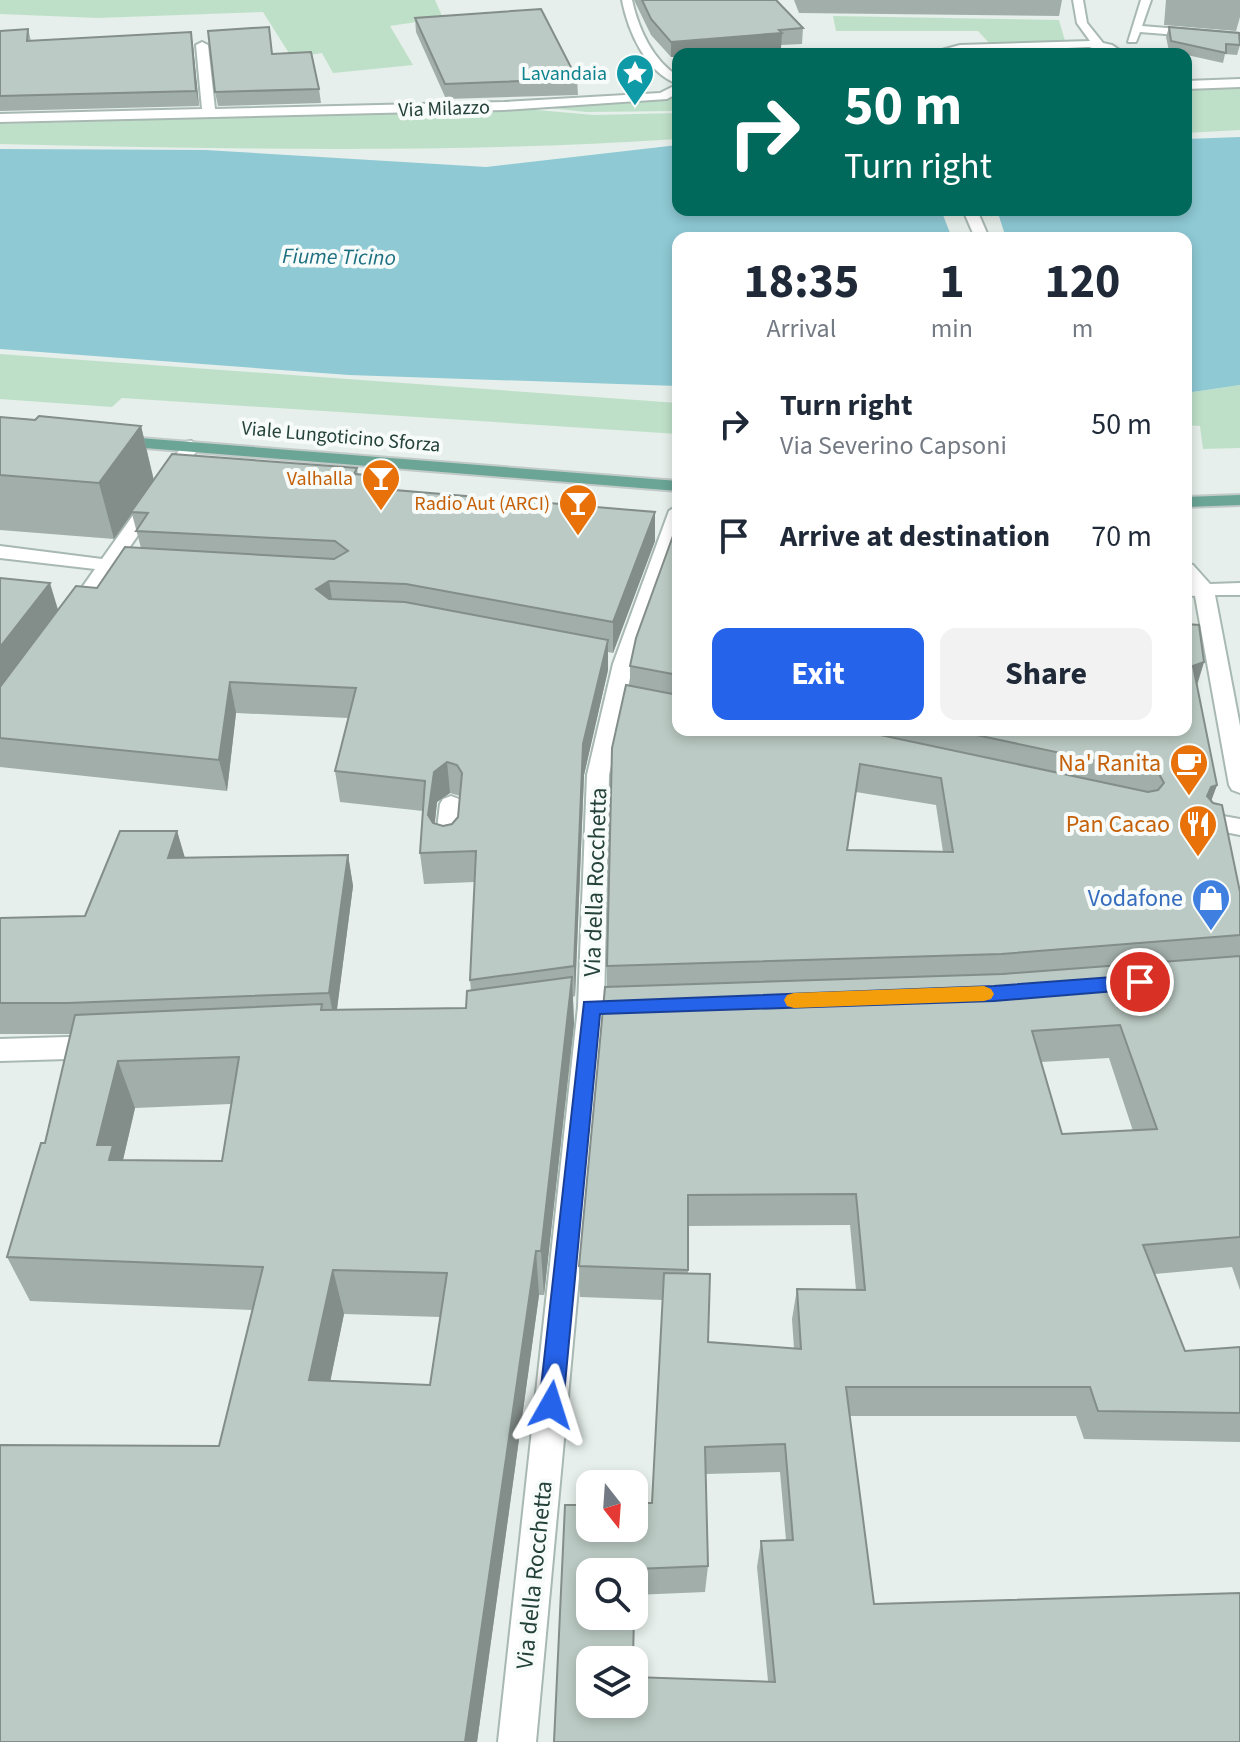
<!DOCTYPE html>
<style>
:root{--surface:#fff;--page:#f2f2f3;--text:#1f2937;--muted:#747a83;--accent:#2563eb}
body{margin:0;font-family:"Source Sans 3",sans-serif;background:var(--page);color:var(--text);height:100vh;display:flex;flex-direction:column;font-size:30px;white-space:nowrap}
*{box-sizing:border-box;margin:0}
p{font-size:26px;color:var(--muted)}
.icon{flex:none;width:44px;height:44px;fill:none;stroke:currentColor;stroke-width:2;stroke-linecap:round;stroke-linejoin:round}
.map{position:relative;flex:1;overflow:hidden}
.details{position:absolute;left:672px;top:232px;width:520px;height:504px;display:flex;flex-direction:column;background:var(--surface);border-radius:16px;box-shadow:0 4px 12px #0003}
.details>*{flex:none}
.hud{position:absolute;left:672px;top:48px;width:520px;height:168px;border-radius:16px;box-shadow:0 4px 12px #0003;background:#00695c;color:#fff;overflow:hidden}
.needle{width:52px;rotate:163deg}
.fabs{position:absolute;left:576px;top:1470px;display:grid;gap:16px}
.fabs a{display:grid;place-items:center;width:72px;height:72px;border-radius:16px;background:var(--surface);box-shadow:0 4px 12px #0003;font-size:40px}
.pin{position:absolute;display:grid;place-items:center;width:68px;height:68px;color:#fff;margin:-34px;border:4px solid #fff;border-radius:50%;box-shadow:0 2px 8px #0007}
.me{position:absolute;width:88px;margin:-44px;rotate:6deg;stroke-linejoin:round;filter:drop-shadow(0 0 6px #0008)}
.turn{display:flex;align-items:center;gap:28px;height:168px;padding:0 40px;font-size:36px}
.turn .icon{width:104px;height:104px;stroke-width:2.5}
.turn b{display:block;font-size:56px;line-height:68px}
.eta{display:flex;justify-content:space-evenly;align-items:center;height:136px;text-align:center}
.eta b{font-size:48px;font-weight:700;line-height:56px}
.action{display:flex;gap:16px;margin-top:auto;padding:16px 40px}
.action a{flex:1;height:92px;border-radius:16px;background:var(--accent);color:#fff;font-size:32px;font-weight:700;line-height:92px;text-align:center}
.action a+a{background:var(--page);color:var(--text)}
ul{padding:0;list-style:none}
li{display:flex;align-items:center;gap:24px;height:112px;padding:0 40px}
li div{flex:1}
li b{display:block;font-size:30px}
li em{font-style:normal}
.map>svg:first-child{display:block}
.green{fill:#bfe0c8}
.water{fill:#8ec9d4}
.pier{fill:#e6efeb}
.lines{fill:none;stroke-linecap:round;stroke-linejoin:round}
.minor-casing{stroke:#a8b8b2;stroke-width:4}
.major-casing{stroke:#c2cac8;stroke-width:4}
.minor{fill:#fff;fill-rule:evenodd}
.major{fill:#6aa596;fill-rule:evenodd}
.wall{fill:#a1aea9;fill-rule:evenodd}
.shaded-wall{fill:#838d89}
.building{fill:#bbcac4;stroke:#838d89;stroke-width:2;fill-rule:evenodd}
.route{fill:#2563eb;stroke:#184099;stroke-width:2}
.slow{fill:#f59e0b}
.labels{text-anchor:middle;stroke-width:8;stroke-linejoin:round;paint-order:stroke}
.far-culture-label{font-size:20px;fill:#0d838f;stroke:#f7fbf9;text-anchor:end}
.far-street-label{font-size:20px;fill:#24423a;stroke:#f7fbf9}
.far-food-label{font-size:20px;fill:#c56008;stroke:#f7fbf9;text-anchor:end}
.far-water-label{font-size:22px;font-style:italic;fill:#1c6f80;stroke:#f7fbf9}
.food-label{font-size:24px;fill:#c56008;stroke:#f7fbf9;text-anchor:end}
.street-label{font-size:24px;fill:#24423a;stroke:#f7fbf9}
.shop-label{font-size:24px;fill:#366cbe;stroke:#f7fbf9;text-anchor:end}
</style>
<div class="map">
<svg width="1240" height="1742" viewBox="0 0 1240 1742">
<rect width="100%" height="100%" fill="#e6efeb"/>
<g class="green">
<polygon points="0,0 435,0 443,18 390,26 413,65 333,73 322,53 292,58 263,12 98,18 0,14"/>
<polygon points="833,16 1059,20 1065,41 989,43 978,31 836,31"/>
<polygon points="1240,85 1240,130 1186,133 1186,87"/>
<polygon points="678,96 678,111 586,112 531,106"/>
<path d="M525 109 594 115 678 113V139C453 154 225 149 0 144V124Z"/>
<polygon points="0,354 678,403 678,434 122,398 112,407 0,399"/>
<polygon points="1240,385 1240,448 1203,449 1200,426 1186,425 1186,393"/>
</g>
<polygon class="water" points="1240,137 1240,385 1186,393 1186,238 678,238 678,386 349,375 0,349 0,149 205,150 486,167 678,145 678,210 1186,210 1186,139"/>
<polygon class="pier" points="941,210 997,210 1006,238 952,238"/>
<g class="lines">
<defs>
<g id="minor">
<path d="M622 0H632C638 28 653 61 678 76V93L667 99 504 110 0 122V114L202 109 196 45 202 42 208 45 215 109 504 102 660 93 678 84C646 73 628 31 622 0Z"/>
<polygon points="1073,0 1083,0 1087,23 1103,43 1112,45 1125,54 1111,54 1089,47 927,54 960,45 1090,41 1077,23"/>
<polygon points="1141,0 1151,0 1142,26 1240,34 1240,40 1140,32 1136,42 1128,42"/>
<polygon points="1240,79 1240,87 1186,89 1186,81"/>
<polygon points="963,210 977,210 989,238 975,238"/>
<polygon points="191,441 200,446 120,561 147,565 150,569 140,575 113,571 81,617 74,619 64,613 95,569 0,558 0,546 102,559 185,442"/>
<polygon points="678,505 678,537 633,664 609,775 604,1007 536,1742 498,1742 578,1007 587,775 613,664 669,511"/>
<polygon points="1186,563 1193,565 1210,584 1240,583 1240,595 1215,595 1240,726 1240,793 1232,790 1229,785 1195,596 1186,595 1186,585 1189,584 1186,581"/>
<polygon points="451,796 459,799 462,804 459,846 455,852 447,854 439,852 435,846 440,804 443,799"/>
<polygon points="1212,814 1240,819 1240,835 1204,828 1200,822 1204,816"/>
<polygon points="101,1036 110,1040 114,1047 110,1054 101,1058 0,1061 0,1039"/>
</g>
<g id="major">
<polygon points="114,436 678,481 678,491 108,445 105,441"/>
<polygon points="1240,495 1240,505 1186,507 1186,497"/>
</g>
</defs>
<use href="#minor" class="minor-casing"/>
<use href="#major" class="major-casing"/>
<use href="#minor" class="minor"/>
<use href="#major" class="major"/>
</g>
<g class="wall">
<polygon points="634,0 776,0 803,28 802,44 781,45 781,48 713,54 678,54 671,57 651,35"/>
<polygon points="794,0 1062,0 1059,16 799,13"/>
<polygon points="1166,0 1240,0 1240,17 1236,31 1164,25"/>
<polygon points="415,18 577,79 578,95 446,99 416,32"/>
<polygon points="1169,27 1240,45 1237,55 1225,54 1223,63 1169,51 1166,37"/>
<polygon points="28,29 31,41 193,46 199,106 0,111 0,31"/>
<polygon points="272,54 319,89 321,103 218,106 215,92"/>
<path d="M0 417 141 426 154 480 357 468 358 475 400 490 655 541 613 653 608 652V670L584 775 575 996 573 997 574 1024 544 1295H539L477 1742 219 1446 252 1310 30 1301 7 1257 45 1143 71 1034H0V918L85 916 177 831 185 858 348 855 353 886 337 1009 466 1008 471 991 470 980 475 882 424 884 420 853 423 811 340 802 335 771 348 718 236 713 227 791 0 767V578L58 610 97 588 141 548 132 514 114 539 0 530ZM450 793 460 796 458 817 452 824 443 826 435 823 437 802ZM231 1104 222 1161 123 1160 135 1108ZM344 1314 440 1317 430 1385 330 1381Z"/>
<path d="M678 522V730H1186V624L1204 662 1197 686 1217 785 1211 801 1240 892V1290L1232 1267 1155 1274 1185 1351 1240 1347V1442L1084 1439 1076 1416H850L874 1604 1240 1593 554 1742 652 1503 663 1300 580 1297 579 1266 607 987V966L630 686V666ZM856 792 936 805 943 852 847 850ZM1109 1058 1133 1131 1062 1134 1041 1062ZM850 1225 856 1290 797 1289 792 1319 794 1349 708 1342 688 1274V1226ZM780 1472 786 1540 761 1541 757 1567 768 1681 590 1704 634 1595 705 1592 708 1566 706 1474Z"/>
</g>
<g class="shaded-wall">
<polygon points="191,32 193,46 199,106 196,91"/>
<polygon points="782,33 781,48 713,54 678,54 678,57 671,57 671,42"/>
<polygon points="141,426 154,482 114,539 99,483"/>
<polygon points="655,512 655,541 613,653 613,622"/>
<polygon points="329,581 334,611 316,589"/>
<polygon points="50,583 59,613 0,691 0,647"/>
<polygon points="608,640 608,670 584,775 575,996 574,966 583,744"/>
<polygon points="1204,662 1195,690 1193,666"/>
<polygon points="230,682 236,713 227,791 219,760"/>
<polygon points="447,762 450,793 437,802 432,846 428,815 434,772"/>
<polygon points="1217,785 1207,812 1207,796 1211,787"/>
<polygon points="177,831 186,862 168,858"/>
<polygon points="348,855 353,886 335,1024 329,993"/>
<polygon points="572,977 574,1024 544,1295 541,1251"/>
<polygon points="118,1061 135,1108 116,1190 97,1145"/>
<polygon points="536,1251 539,1295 477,1742 465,1742"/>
<polygon points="333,1270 344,1314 322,1422 309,1380"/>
</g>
<g class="building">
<polygon points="642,0 776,0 803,28 779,30 782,33 671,42 651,19"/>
<polygon points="541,9 577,79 445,84 415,18"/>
<polygon points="269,27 272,54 311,52 319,89 215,92 208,31"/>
<polygon points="1169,27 1239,33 1240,45 1226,44 1226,53 1171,41"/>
<polygon points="28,29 27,41 191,32 196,91 0,96 0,31"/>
<polygon points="39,416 141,426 99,483 0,475 0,417 35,420"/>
<path d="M172 454 357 468 354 474 399 477 395 490 655 512 613 622 406 584 329 581 316 589 329 599 405 602 608 640 583 744 574 966 470 980 476 851 420 853 425 781 335 771 356 688 230 682 219 760 0 738V687L76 586 97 588 125 547 334 559 348 551 335 541 136 531 148 513 131 512ZM447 762 457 765 462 773 458 817 452 824 443 826 433 823 428 815 434 772Z"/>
<polygon points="678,522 678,675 630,666 636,638"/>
<polygon points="0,578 50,583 0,647"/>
<path d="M1186 624 1199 625 1204 662 1193 666 1217 785 1211 787 1207 796 1213 803 1222 805 1240 892V935L1001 954 607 966 612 748 626 685 678 695V730H857L1148 792 1158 790 1164 783 1159 774 953 730H1186ZM860 764 941 778 953 852 847 850Z"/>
<polygon points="120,831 177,831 168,858 348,855 329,993 68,1003 0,1003 0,918 85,916"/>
<path d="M1240 956V1237L1143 1245 1185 1351 1240 1347V1413L1098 1411 1090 1387H846L874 1604 1240 1593V1742H554L565 1505H590V1528H634V1503H652L664 1273 710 1274 708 1342 801 1349 797 1289 865 1290 856 1194 688 1195V1270L579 1266 605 987 1003 974ZM1120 1025 1157 1129 1062 1134 1032 1031ZM785 1444 793 1540 761 1541 775 1682 634 1677V1704H590V1660H633L635 1569 708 1566 705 1447ZM590 1572H634V1616H590Z"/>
<path d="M572 977 541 1251H536L465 1742H0V1445L219 1446 263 1267 7 1257 41 1143H45L75 1015 322 1004 321 1010 466 1008 467 991ZM239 1057 222 1161 109 1160 113 1145H97L118 1061ZM333 1270 447 1273 430 1385 309 1380Z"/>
</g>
<polygon class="route" points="1140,975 1147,977 1150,982 1147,987 1140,989 994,1001 600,1014 563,1405 559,1413 551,1417 542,1413 539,1405 584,1002 994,986"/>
<polygon class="slow" points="984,986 991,989 994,994 991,999 984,1001 794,1008 787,1006 784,1000 787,995 794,993"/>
<defs>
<symbol id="sight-pin" viewBox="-11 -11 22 30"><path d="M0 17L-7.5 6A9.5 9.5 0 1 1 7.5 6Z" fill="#0f9aa8" stroke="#f7fbf9"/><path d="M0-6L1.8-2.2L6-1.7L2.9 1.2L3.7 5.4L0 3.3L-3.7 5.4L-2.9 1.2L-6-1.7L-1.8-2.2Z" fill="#fff"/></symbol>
<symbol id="bar-pin" viewBox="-11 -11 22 30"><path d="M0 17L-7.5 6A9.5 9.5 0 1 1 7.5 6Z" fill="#e8710a" stroke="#f7fbf9"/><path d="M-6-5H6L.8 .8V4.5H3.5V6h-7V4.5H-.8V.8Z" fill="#fff"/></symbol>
<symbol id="cafe-pin" viewBox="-11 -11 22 30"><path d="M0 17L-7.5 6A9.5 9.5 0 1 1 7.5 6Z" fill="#e8710a" stroke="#f7fbf9"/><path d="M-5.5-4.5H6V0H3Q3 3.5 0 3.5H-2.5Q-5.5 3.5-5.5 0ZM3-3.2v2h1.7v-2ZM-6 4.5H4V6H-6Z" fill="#fff"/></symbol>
<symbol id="restaurant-pin" viewBox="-11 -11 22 30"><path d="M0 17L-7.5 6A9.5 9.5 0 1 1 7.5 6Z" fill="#e8710a" stroke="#f7fbf9"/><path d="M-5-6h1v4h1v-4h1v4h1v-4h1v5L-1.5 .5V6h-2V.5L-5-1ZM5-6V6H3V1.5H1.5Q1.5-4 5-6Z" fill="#fff"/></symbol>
<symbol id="shop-pin" viewBox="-11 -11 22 30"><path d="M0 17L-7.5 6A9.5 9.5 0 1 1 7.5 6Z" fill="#3f7fe0" stroke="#f7fbf9"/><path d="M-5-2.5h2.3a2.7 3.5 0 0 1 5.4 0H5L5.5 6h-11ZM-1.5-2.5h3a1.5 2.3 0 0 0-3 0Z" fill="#fff"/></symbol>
</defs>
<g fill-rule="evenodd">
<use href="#sight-pin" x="613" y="51" width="44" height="60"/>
<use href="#bar-pin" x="359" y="456" width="44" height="60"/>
<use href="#bar-pin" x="556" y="481" width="44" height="60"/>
<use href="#cafe-pin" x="1167" y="741" width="44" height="60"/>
<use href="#restaurant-pin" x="1176" y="802" width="44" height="60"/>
<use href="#shop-pin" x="1189" y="876" width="44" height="60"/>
</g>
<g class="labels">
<g class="far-culture-label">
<text x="607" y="80">Lavandaia</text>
</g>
<g class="far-street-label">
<text transform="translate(444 108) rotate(-2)" y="7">Via Milazzo</text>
<text transform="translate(341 436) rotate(5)" y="7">Viale Lungoticino Sforza</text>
</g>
<g class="far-food-label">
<text x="353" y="485">Valhalla</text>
<text x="550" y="510">Radio Aut (ARCI)</text>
</g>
<g class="far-water-label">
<text transform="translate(339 256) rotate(1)" y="8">Fiume Ticino</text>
</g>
<g class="food-label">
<text x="1161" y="771">Na' Ranita</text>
<text x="1170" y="832">Pan Cacao</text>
</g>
<g class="street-label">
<text transform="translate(595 882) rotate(-88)" y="8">Via della Rocchetta</text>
<text transform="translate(534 1575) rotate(-84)" y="8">Via della Rocchetta</text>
</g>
<g class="shop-label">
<text x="1183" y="906">Vodafone</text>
</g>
</g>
</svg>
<div class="fabs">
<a><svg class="needle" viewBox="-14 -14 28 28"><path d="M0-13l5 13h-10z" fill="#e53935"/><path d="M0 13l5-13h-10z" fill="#747a83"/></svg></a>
<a><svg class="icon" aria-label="search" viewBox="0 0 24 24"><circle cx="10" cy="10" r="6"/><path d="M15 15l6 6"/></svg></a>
<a><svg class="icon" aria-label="layers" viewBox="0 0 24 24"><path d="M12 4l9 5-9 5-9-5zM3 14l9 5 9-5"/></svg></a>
</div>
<div class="pin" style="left:1140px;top:982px;background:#d93025"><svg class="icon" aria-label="arrive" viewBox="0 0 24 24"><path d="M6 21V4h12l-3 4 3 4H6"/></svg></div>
<svg class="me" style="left:551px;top:1405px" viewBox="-20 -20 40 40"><path d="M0-17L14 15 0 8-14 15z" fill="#2563eb" stroke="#fff" stroke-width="4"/></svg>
<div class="hud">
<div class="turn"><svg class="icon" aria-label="right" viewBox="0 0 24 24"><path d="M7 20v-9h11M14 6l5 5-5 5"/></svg><div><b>50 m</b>Turn right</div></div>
</div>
<section class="details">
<div class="eta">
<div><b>18:35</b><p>Arrival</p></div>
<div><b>1</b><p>min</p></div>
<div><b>120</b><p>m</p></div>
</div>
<ul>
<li><svg class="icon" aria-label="right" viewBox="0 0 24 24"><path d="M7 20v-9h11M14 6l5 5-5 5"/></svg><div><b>Turn right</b><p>Via Severino Capsoni</p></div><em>50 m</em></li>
<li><svg class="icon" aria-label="arrive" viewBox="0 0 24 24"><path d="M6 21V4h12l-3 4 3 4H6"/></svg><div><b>Arrive at destination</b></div><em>70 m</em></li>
</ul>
<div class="action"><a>Exit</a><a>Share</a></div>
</section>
</div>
